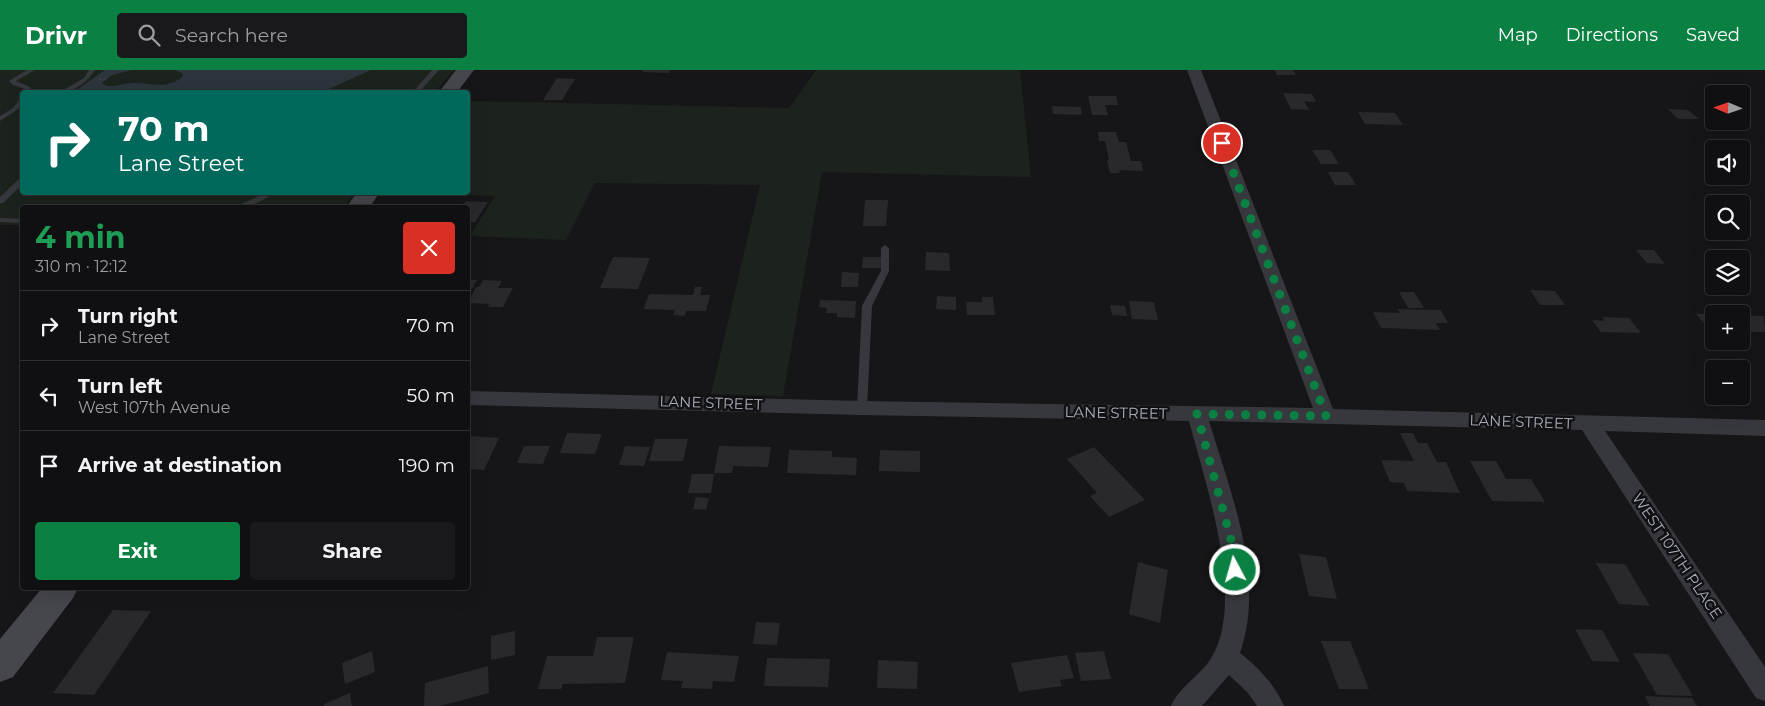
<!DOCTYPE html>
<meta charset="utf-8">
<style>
:root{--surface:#101012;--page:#19191b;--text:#f1f3f6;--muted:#9c9d9f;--line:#303032;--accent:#0b8043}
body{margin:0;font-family:Montserrat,sans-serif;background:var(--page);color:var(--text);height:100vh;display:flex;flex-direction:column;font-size:19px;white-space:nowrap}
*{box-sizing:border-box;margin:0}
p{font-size:16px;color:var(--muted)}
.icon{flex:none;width:28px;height:28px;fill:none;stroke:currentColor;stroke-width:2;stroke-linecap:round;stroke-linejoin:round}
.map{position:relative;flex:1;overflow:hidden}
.details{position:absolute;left:20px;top:135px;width:450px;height:385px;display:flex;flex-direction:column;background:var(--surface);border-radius:5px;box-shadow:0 5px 20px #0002,0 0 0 1px var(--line)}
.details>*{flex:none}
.top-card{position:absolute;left:20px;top:20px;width:450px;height:105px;border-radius:5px;box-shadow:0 5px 20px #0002,0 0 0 1px var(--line);background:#00695c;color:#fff;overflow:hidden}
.needle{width:32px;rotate:272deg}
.controls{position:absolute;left:1705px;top:15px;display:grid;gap:10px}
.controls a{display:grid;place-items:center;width:45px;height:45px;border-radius:5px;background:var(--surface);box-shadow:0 5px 20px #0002,0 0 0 1px var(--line);font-size:25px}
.pin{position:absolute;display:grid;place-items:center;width:42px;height:42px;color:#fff;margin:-21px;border:2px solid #fff;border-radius:50%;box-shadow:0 1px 5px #0007}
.me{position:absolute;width:55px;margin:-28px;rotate:354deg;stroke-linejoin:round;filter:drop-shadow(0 0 4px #0008)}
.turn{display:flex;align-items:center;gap:18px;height:105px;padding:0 15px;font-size:22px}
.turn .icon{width:65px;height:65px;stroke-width:2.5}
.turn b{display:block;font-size:35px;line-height:42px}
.round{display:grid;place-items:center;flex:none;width:52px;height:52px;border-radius:5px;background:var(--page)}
.overview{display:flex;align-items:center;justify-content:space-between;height:85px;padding:0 15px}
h1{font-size:30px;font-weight:700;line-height:38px;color:#1e9e55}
.cta{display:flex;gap:10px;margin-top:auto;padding:10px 15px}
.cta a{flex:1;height:58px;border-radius:5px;background:var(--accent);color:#fff;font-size:20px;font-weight:700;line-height:58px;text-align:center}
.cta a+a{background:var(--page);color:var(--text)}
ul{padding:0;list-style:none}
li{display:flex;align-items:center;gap:15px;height:70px;padding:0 15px;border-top:1px solid var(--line)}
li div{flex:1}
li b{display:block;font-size:19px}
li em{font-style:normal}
header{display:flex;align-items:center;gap:30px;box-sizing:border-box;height:70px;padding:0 25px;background:var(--accent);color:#fff}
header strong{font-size:24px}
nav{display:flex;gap:28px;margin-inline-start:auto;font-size:18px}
.search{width:350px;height:45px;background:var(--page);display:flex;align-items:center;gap:12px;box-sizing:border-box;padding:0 18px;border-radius:5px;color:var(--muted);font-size:19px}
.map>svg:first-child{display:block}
.green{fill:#1c231d}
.water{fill:#2c353c}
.building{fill:#29292c}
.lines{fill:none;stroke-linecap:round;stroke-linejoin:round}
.path{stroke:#3d3f44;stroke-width:2.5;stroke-dasharray:2 2.5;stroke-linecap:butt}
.lane{fill:#37383d;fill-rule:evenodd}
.street{fill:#37383d;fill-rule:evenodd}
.secondary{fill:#45474d;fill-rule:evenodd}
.route{stroke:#0b8043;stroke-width:9;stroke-dasharray:0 16.2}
.labels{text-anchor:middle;stroke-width:5;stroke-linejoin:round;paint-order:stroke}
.street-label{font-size:15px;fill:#a8adb8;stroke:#111113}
</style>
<header>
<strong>Drivr</strong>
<div class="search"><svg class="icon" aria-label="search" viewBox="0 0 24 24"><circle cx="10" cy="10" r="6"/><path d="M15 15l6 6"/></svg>Search here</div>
<nav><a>Map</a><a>Directions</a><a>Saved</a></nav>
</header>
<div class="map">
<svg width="1765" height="636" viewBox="0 0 1765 636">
<rect width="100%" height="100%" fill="#161618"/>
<g class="green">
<polygon points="0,0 454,0 435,22 22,22 22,122 355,123 343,138 22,138 22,155 0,155"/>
<polygon points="816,0 1020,0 1031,107 822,102 783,326 711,324 760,115 595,113 566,170 470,166 495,126 393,123 468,122 468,31 789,38"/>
</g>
<path class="water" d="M105 0H132L112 5 102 13C109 20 123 13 133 13 151 12 167 21 183 6L182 3 175 0H371L322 22H183L174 20 165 22H74Z"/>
<g class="building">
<polygon points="643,0 670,0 669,3 642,2"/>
<polygon points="1275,0 1293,0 1296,5 1277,5"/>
<polygon points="557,8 575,9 562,30 543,30"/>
<polygon points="1283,23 1312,24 1316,32 1304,31 1309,40 1291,39"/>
<polygon points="1088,26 1116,26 1118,35 1105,35 1108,45 1092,45"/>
<polygon points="1052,36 1081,37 1082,45 1053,44"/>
<polygon points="1668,39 1688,40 1699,49 1678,49"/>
<polygon points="1358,42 1395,43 1403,55 1365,54"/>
<polygon points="1098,62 1116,62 1119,72 1126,72 1131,91 1141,91 1143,101 1119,100 1120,103 1110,103 1107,90 1109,90 1105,71 1099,71"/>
<polygon points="1312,80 1330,80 1339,94 1321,94"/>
<polygon points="1328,102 1348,102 1356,115 1335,115"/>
<polygon points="865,130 888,130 886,156 863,156"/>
<polygon points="466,131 488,132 475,152 468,152 468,138 461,138"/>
<polygon points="1636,180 1654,180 1665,194 1647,193"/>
<polygon points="926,182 949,183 950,201 925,200"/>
<polygon points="613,187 650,188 638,219 600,218"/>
<polygon points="863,187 881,187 881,198 862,198"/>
<polygon points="842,202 859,203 858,217 841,217"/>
<polygon points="468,210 477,210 472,219 468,218"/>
<polygon points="483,210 502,211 498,218 513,218 503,237 488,237 489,234 468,233 476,217 479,217"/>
<polygon points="695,217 702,217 700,225 710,225 706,241 686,241 685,246 673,245 675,240 644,239 649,224 693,225"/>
<polygon points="1530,220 1555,221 1565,235 1540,235"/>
<polygon points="1399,222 1414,222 1424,238 1408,238"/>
<polygon points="937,226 956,227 956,240 936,239"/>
<polygon points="982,227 993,227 995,245 967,245 966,232 982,232"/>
<polygon points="820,230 856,231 855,248 837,247 837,243 826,243 827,238 819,237"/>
<polygon points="1129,231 1154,232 1158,250 1132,249"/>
<polygon points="1110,235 1125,236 1127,246 1112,245"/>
<polygon points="1397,239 1441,240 1448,253 1436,253 1440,260 1381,258 1373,242 1400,243"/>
<polygon points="1696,244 1714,244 1714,257 1707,257"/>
<polygon points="1741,245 1764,246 1765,262 1741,262"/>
<polygon points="1602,247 1629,248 1641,263 1601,262 1592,250 1605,251"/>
<polygon points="567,363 602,364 595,384 560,383"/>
<polygon points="1400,363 1413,363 1418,373 1427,373 1437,392 1446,392 1460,423 1407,421 1404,413 1390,412 1381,390 1414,391"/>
<polygon points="468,366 499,368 484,400 468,399"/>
<polygon points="655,369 688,369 683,391 649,391"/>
<polygon points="524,376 550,376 543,394 517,393"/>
<polygon points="625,376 650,377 644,396 619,395"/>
<polygon points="719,376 771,377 768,397 733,396 732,403 714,403"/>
<polygon points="1094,377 1145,430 1109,447 1090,426 1097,423 1067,389"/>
<polygon points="789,380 832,381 832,387 857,388 856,405 787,403"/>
<polygon points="880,380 920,381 920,402 879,401"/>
<polygon points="1470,391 1496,391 1506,409 1531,409 1545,432 1492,431"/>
<polygon points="692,404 714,404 711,423 688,423"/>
<polygon points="696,427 709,428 706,440 693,439"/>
<polygon points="1299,484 1326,487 1337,529 1309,526"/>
<polygon points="1138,492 1168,500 1160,553 1129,544"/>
<polygon points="1596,493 1625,494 1650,536 1619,534"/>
<polygon points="113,540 151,541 94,625 53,623"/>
<polygon points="756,552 780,553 777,575 753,574"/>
<polygon points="1575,559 1602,560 1620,592 1592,591"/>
<polygon points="515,561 515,585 491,590 491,566"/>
<polygon points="597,567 634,567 625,613 563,614 561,619 538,619 547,586 593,586"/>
<polygon points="1321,571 1350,571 1369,619 1339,619"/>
<polygon points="372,581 375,602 345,614 342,593"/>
<polygon points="1104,581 1111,609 1081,611 1075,583"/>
<polygon points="667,582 739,586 734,612 713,611 712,619 681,618 683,611 661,610"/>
<polygon points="1633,583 1668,584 1693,626 1657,625"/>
<polygon points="1067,585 1074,608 1060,610 1062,616 1019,622 1011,593"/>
<polygon points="767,588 830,589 828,617 764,616"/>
<polygon points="878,590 918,592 917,619 877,618"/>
<polygon points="488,596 489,623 440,636 424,636 425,613"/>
<polygon points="350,623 352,636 324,636 324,634"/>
<polygon points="1645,626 1692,628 1697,636 1650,636"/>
</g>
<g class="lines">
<polyline class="path" points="99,9 108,9"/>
<g class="lane">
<polygon points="27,0 35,0 16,11 30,17 31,22 25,22 25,19 13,15 9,11"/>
<path d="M89 0H95C88 11 75 22 61 22L62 21 84 8Z"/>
<polygon points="432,0 439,0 419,22 413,22"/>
<polygon points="22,28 22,34 17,40 0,51 0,46 13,38 20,29"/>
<polygon points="19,109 22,109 22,115 3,133 0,133 0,127"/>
<path d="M264 122H274C262 133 248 138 232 138L257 127Z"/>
<polygon points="0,148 22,149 22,153 0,152"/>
<polygon points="885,175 889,178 889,201 872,236 867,338 862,342 857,338 862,236 881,201 881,178"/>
</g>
<path class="street" d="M1187 0H1201L1333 339 1765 350V366L1605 361 1765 597V631L1756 628 1582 360 1209 351C1231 424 1266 508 1240 583 1259 598 1274 614 1284 636H1257L1248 623 1229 605 1202 636H1171C1180 615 1204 604 1214 583 1244 524 1205 412 1189 351L862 345 468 335V321L862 331 1313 338Z"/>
<g class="secondary">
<polygon points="456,0 474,0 457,22 439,22"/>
<polygon points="357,122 380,122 369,138 346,138"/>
<polygon points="42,518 78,518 73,528 13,607 0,612 0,569"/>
</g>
</g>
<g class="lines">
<polyline class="route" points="1222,73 1326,346 1197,344 1234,481 1235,500"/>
</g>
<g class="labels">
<g class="street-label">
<text transform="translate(711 333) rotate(2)" y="5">LANE STREET</text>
<text transform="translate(1116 343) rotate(1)" y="5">LANE STREET</text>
<text transform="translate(1521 352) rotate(2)" y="5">LANE STREET</text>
<text transform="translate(1677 486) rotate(56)" y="5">WEST 107TH PLACE</text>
</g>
</g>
</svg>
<div class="controls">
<a><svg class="needle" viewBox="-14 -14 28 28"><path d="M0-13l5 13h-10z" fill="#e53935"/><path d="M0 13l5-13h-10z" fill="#9c9d9f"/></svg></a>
<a><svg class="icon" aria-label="sound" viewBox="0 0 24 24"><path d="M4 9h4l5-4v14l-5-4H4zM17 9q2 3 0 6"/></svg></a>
<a><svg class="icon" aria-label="search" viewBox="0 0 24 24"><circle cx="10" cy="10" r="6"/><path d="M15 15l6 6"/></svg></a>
<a><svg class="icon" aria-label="layers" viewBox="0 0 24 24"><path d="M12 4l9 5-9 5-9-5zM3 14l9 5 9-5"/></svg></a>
<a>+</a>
<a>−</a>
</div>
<div class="pin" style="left:1222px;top:73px;background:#d93025"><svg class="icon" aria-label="arrive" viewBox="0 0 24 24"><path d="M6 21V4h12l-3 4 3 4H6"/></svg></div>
<svg class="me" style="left:1235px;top:500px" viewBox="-20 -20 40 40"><circle r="17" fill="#0b8043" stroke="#fff" stroke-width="3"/><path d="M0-11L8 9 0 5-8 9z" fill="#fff"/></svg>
<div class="top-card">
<div class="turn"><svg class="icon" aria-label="right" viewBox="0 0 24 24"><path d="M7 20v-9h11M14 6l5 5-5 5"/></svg><div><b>70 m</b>Lane Street</div></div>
</div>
<section class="details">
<div class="overview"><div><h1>4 min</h1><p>310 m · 12:12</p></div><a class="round" style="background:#d93025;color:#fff"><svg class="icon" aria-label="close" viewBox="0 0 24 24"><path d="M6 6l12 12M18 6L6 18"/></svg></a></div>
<ul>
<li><svg class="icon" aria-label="right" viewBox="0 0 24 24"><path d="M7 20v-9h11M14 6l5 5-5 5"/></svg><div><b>Turn right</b><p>Lane Street</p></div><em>70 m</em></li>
<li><svg class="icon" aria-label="left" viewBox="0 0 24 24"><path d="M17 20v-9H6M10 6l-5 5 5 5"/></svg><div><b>Turn left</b><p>West 107th Avenue</p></div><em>50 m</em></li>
<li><svg class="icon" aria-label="arrive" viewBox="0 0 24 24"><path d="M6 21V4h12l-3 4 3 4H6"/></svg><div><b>Arrive at destination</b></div><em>190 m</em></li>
</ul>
<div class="cta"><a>Exit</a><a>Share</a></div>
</section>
</div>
